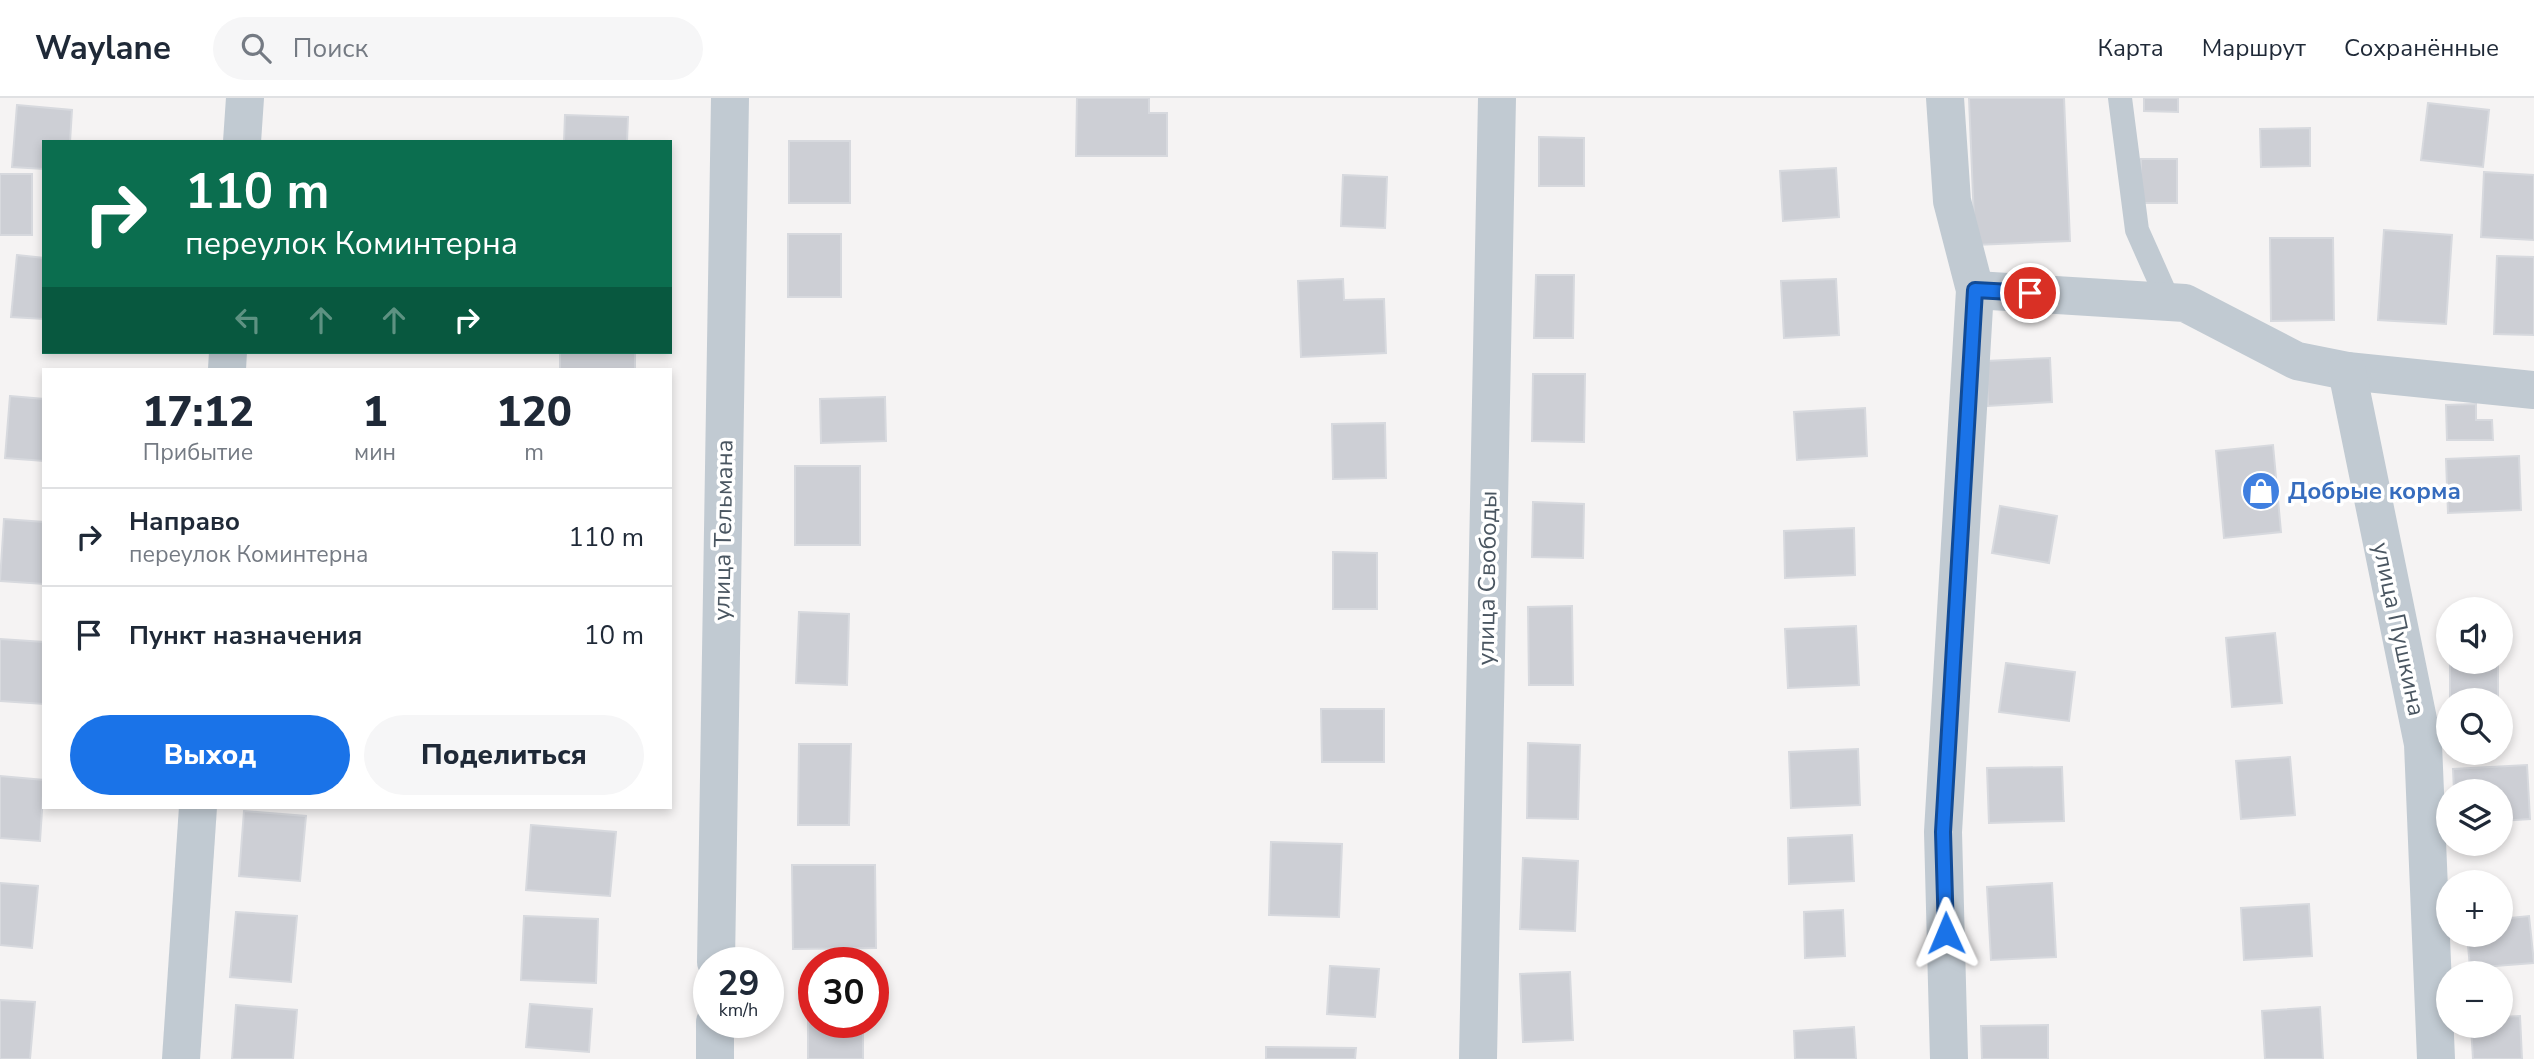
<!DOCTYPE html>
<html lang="ru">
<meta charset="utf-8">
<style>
:root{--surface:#fff;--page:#f6f6f7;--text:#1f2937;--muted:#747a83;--line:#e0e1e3;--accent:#1a73e8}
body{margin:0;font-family:"Nunito Sans",sans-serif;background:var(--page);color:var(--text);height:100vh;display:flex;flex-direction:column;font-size:26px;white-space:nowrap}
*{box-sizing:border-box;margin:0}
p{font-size:23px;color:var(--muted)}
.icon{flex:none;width:38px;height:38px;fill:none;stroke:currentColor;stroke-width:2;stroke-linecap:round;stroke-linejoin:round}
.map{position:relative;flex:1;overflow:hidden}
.details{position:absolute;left:42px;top:270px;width:630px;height:441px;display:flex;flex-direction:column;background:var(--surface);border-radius:0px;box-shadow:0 4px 10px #0003}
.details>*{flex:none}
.banner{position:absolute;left:42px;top:42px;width:630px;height:214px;border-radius:0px;box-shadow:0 4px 10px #0003;background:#0b6e4f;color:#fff;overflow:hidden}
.fabs{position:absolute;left:2436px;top:499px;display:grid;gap:14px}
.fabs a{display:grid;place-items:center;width:77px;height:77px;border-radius:50%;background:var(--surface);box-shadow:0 4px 10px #0003;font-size:35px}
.speed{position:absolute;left:693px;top:849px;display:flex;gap:14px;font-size:35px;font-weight:700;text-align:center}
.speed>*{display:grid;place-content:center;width:91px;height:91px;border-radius:50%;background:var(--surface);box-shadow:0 4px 10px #0003;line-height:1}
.speed small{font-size:18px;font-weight:400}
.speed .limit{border:10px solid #d22;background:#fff;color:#111}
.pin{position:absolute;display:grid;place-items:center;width:60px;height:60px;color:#fff;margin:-30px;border:4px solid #fff;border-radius:50%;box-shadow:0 2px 7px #0007}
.me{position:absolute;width:77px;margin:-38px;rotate:359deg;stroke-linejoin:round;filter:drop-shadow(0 0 5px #0008)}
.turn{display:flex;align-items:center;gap:24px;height:147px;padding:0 28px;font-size:32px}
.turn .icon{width:91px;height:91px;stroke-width:2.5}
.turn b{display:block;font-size:49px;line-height:60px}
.lanes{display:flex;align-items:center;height:66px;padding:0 28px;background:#0003;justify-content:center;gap:35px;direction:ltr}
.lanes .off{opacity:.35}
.eta{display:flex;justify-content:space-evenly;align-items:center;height:119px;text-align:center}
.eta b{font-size:42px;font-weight:800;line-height:49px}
.action{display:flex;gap:14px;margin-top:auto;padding:14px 28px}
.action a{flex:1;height:80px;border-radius:42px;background:var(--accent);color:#fff;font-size:28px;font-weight:800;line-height:80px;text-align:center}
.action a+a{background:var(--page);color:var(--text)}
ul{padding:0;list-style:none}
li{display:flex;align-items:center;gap:21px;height:98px;padding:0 28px;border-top:2px solid var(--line)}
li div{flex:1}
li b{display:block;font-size:26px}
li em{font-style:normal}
header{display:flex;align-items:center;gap:42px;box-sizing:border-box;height:98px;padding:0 35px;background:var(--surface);border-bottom:2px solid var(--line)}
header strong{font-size:33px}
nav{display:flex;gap:38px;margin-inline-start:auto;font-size:24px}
.search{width:490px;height:63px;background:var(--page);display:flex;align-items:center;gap:18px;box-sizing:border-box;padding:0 24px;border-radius:38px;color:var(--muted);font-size:26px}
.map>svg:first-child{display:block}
.building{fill:#cdcfd5;stroke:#d7d9de;stroke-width:2}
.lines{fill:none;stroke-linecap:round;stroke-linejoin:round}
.service{stroke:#c1cad2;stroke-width:24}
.minor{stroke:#c1cad2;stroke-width:38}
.tertiary{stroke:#c1cad2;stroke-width:38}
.route-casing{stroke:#114b97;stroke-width:18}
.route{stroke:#1a73e8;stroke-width:12}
.labels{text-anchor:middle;stroke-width:7;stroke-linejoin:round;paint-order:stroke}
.shop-label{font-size:24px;font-weight:bold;fill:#366cbe;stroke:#fff;text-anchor:start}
.street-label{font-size:24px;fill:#4a5661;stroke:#fff}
</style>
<header>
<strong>Waylane</strong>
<div class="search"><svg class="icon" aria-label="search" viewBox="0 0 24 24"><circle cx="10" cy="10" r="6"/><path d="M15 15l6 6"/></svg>Поиск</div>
<nav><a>Карта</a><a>Маршрут</a><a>Сохранённые</a></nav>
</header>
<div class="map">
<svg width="2534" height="961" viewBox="0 0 2534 961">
<rect width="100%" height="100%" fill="#f5f3f3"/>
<g class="building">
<polygon points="1077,0 1149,0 1149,15 1167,15 1167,58 1076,58"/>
<polygon points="1969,0 2064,0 2070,143 1975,147"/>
<polygon points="2144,0 2178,0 2178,14 2144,13"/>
<polygon points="2428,5 2489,12 2483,69 2421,62"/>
<polygon points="17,7 72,12 70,44 44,44 44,71 12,69"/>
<polygon points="565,17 628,19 627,44 564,44"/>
<polygon points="2310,30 2310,68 2261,69 2260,31"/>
<polygon points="1539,39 1584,40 1584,88 1539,88"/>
<rect x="789" y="43" width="61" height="62"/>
<polygon points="2141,61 2177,61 2177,105 2140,105"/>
<polygon points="1836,70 1839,119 1783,123 1780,73"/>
<polygon points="2484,74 2534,77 2534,142 2481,139"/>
<rect x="0" y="76" width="32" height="61"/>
<polygon points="1343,77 1387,79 1385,130 1341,128"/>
<polygon points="2384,132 2452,137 2446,226 2378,222"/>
<rect x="788" y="136" width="53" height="63"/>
<polygon points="2270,140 2333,140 2334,222 2271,223"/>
<polygon points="17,157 44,160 44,221 11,219"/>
<polygon points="2497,158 2534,159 2534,237 2494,236"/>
<polygon points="1536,177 1574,177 1573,240 1534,240"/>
<polygon points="1343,181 1344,202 1384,201 1386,255 1301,259 1298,183"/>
<polygon points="1836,181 1839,237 1784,240 1781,183"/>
<rect x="560" y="254" width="75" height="17"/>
<polygon points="2050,260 2052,304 1988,308 1986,263"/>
<polygon points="1533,276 1585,276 1584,344 1532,343"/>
<polygon points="10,298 44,301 44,363 5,360"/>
<polygon points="885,299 886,343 821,345 820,301"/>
<polygon points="2476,306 2476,322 2492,322 2493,342 2447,342 2446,307"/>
<polygon points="1865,310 1867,358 1797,362 1794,314"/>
<polygon points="1385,325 1386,380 1333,381 1332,326"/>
<polygon points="2273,347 2281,434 2224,440 2216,353"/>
<polygon points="2519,358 2521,412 2448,415 2446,361"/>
<rect x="795" y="368" width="65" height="79"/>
<polygon points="1533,404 1584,406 1583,460 1532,459"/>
<polygon points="2000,408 2057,418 2049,465 1992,455"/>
<polygon points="4,421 44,424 44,486 0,483"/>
<polygon points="1854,430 1855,477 1785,480 1784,433"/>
<polygon points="1333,454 1377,455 1377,511 1333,511"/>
<polygon points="1572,508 1573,587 1529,587 1528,509"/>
<polygon points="799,514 849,516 847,587 796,585"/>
<polygon points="1856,528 1859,587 1788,590 1785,531"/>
<polygon points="2275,535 2282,605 2232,609 2226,540"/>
<polygon points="0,541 44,544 44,606 0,603"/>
<rect x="2450" y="564" width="48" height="38"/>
<polygon points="2006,565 2075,574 2069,623 1999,614"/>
<polygon points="1321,611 1384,611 1384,664 1322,664"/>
<polygon points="1528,645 1580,647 1578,721 1527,720"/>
<polygon points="799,646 851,646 849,727 798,727"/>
<polygon points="1858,651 1860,707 1791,710 1789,654"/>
<polygon points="2290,659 2295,717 2241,721 2236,663"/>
<polygon points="2527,667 2530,721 2501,723 2501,693 2454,693 2453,671"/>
<polygon points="2062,669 2064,723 1989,725 1987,670"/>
<polygon points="0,678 44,682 40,743 0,740"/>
<polygon points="244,713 306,718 300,783 239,778"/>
<polygon points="531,727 616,734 610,798 526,792"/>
<polygon points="1852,737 1854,783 1789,786 1788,740"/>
<polygon points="1271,744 1342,746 1339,819 1269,817"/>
<polygon points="1523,760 1578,763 1575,833 1520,831"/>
<polygon points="792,767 875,767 876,850 793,851"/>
<polygon points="0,785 38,788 32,850 0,847"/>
<polygon points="2052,785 2056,859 1991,862 1987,789"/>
<polygon points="2309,806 2312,858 2244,862 2241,810"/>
<polygon points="1843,812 1845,858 1805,860 1804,814"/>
<polygon points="236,814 297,818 291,884 230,879"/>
<polygon points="524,818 598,821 596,885 521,882"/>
<polygon points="2529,818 2534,865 2470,870 2467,836 2501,836 2501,821"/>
<polygon points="1330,868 1379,871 1375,919 1327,916"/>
<polygon points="1570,874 1573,942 1523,944 1520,876"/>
<polygon points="0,902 35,904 30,961 0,961"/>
<polygon points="530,906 592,911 589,954 526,949"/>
<polygon points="236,907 297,912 293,961 232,961"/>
<polygon points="2320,909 2323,961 2265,961 2262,913"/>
<polygon points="808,918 814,918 814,924 863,924 863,961 808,961"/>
<polygon points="2520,918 2522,961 2473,961 2471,928 2501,928 2501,919"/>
<polygon points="2048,927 2048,961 1982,961 1981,928"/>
<polygon points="1854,929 1856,961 1795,961 1794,933"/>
<polygon points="1266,949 1356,950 1355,961 1266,961"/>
</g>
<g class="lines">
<polyline class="service" points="2120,0 2137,132 2169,204"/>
<g class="minor">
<polyline points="1945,0 1952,103 1975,192 1943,734 1949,961"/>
<polyline points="242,44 245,0"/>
<polyline points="1975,192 2185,205 2297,263 2347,273 2534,292"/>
<polyline points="227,271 228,254"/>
<polyline points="2347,273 2423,646 2436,961"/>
<polyline points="181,961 198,709"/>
<polyline points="1478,961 1497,0"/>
</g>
<g class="tertiary">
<polyline points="716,864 730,0"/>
<polyline points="715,961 715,924"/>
</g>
</g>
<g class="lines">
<defs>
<polyline id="route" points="1946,835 1943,734 1975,192 2030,195"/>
</defs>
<use href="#route" class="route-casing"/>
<use href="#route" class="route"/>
</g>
<defs>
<symbol id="shop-disc" viewBox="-11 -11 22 22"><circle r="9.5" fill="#3f7fe0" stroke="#fff"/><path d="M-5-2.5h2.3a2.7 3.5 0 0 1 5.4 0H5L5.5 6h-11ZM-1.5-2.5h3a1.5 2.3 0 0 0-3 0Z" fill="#fff"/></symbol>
</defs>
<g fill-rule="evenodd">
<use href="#shop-disc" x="2239" y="371" width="44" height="44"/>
</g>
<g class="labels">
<g class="shop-label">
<text x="2288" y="401">Добрые корма</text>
</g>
<g class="street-label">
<text transform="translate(723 432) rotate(-89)" y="8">улица Тельмана</text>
<text transform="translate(1487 480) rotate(-89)" y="8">улица Свободы</text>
<text transform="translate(2399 531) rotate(78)" y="8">улица Пушкина</text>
</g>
</g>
</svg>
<div class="fabs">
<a><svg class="icon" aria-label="sound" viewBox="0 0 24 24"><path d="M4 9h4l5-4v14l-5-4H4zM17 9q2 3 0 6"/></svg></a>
<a><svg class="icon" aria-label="search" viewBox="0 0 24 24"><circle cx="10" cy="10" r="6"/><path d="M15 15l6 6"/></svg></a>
<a><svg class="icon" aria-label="layers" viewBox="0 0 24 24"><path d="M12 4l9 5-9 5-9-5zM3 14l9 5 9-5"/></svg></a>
<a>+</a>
<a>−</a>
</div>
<div class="speed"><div>29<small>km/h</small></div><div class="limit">30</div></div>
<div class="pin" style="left:2030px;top:195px;background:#d93025"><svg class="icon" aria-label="arrive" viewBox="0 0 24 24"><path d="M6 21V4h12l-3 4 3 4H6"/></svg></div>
<svg class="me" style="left:1946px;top:835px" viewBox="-20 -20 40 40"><path d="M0-17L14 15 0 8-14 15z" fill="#1a73e8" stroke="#fff" stroke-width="4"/></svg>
<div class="banner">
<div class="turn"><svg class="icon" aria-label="right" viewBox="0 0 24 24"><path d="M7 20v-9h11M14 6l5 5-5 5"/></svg><div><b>110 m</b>переулок Коминтерна</div></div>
<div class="lanes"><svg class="icon off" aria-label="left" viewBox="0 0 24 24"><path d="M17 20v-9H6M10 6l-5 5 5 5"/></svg><svg class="icon off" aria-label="ahead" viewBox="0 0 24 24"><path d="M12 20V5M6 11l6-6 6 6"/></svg><svg class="icon off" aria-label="ahead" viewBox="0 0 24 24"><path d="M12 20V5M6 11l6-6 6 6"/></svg><svg class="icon" aria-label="right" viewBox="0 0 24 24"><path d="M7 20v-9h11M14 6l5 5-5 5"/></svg></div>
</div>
<section class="details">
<div class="eta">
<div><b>17:12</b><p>Прибытие</p></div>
<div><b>1</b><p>мин</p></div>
<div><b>120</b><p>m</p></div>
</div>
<ul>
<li><svg class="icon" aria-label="right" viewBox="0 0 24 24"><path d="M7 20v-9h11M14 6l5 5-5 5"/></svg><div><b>Направо</b><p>переулок Коминтерна</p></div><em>110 m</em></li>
<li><svg class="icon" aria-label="arrive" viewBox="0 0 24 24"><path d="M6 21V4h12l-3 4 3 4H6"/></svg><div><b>Пункт назначения</b></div><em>10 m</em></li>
</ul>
<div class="action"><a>Выход</a><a>Поделиться</a></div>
</section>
</div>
